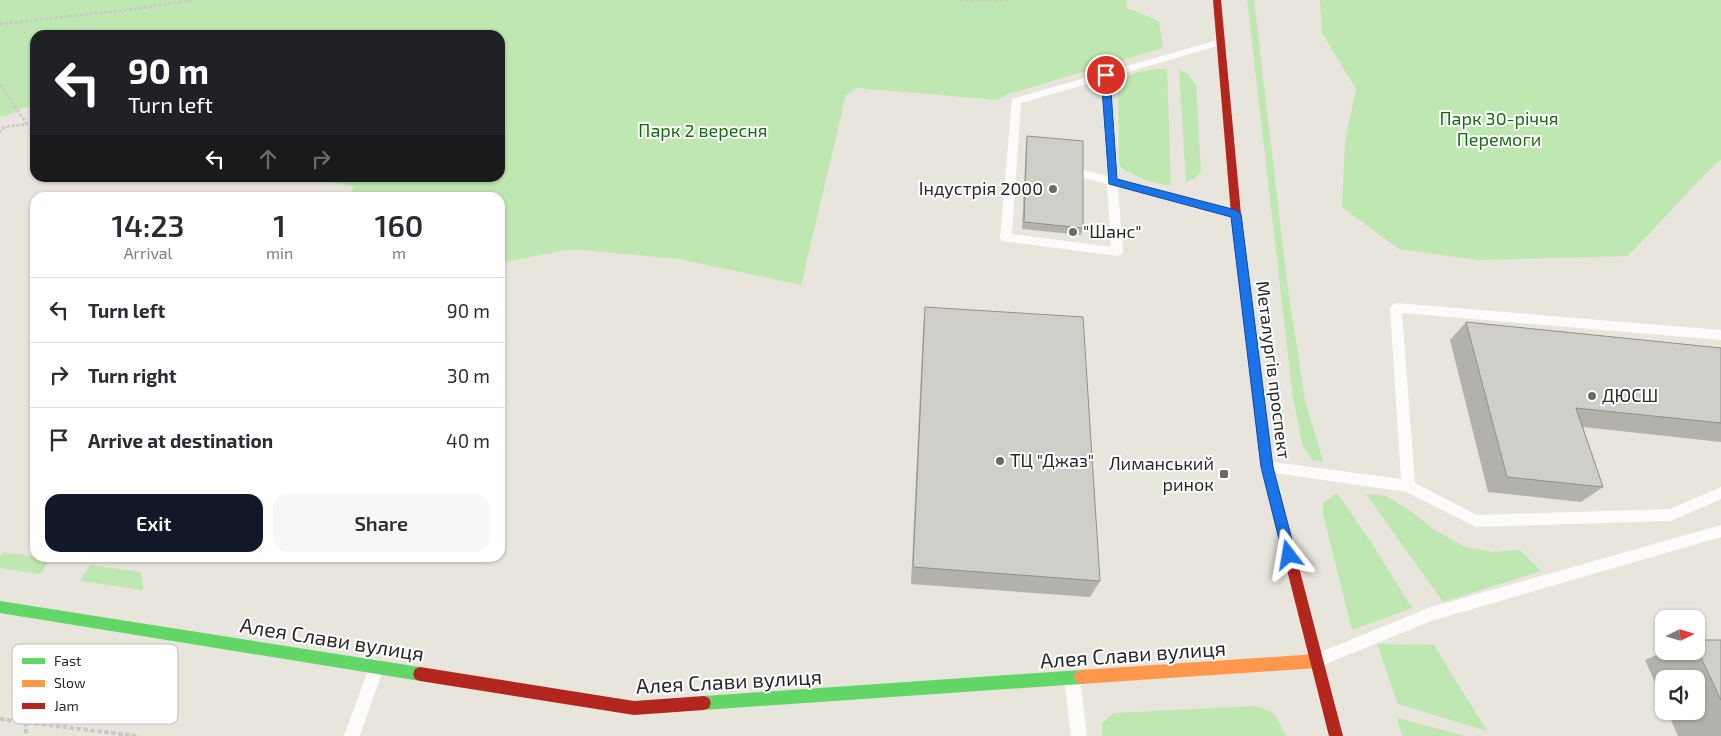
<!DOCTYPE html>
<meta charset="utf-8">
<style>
:root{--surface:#fff;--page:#f7f7f7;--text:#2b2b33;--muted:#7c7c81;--line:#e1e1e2;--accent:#111827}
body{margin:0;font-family:"Exo 2",sans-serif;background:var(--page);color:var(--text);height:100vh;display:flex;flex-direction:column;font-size:19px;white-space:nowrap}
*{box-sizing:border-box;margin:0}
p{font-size:16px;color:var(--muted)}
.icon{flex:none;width:28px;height:28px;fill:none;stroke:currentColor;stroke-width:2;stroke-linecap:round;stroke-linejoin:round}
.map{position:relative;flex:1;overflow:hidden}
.sheet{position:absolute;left:30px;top:192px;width:475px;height:370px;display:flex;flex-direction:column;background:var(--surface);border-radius:15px;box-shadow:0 1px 4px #0004}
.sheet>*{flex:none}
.hud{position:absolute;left:30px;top:30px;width:475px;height:152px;border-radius:15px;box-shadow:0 1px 4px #0004;background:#202124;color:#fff;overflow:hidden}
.needle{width:32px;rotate:85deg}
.tools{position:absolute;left:1655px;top:610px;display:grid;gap:10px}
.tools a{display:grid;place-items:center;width:50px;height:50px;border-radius:10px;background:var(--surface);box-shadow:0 1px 4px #0004;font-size:25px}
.pin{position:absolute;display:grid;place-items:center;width:42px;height:42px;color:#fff;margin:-21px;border:2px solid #fff;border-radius:50%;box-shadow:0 1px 5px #0007}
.me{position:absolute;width:55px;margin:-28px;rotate:346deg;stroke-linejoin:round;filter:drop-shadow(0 0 4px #0008)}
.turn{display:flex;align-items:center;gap:18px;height:105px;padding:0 15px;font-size:22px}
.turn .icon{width:65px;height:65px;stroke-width:2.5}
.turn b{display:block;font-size:35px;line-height:42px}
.lanes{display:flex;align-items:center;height:48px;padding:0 15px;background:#0003;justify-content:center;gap:25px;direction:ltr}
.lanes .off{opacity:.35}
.eta{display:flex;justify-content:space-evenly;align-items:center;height:85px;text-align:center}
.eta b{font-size:30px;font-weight:600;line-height:35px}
.cta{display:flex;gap:10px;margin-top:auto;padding:10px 15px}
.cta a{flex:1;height:58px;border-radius:15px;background:var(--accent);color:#fff;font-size:20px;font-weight:600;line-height:58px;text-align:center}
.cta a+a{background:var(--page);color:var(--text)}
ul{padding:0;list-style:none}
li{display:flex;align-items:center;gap:15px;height:65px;padding:0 15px;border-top:1px solid var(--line)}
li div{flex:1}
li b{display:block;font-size:19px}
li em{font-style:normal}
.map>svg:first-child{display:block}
.green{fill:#bfe7b1}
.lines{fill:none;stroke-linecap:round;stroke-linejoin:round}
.path-far1{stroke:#c9c8c7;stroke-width:2.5;stroke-dasharray:3 2;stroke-linecap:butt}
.path{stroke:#c9c8c7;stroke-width:4;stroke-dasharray:4.5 2.5;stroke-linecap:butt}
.lane{fill:#fcfbfa;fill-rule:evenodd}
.fast{fill:#63d668;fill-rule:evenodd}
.slow{fill:#ff974d;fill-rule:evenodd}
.jam{fill:#b3261e;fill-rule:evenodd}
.wall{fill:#b3b1ac}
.building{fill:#d0cec8;stroke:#92908c}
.route{fill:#1a73e8;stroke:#114b97}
.poi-dot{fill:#6b6a67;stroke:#fff;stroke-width:2}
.labels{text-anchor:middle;stroke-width:4;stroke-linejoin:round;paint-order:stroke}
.park-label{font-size:18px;fill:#166b12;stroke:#fff}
.poi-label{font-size:18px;fill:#282828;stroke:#fff;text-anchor:start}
.street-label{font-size:18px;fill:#282828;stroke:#fff}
.near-street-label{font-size:21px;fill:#282828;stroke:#fff}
.key{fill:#fff;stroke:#bebebe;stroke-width:1}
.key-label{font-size:14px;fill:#282828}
</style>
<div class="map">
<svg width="1721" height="736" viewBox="0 0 1721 736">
<rect width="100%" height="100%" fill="#e8e5dc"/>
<g class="green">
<polygon points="0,0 1127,0 1127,8 1159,21 1163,48 1008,94 998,100 857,88 846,95 801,285 679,259 571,249 500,263 500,198 350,197 354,186 306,178 500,178 500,35 35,35 35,104 4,116 0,116"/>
<polygon points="1247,0 1254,0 1288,290 1305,400 1323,462 1312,460 1303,446 1293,398"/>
<polygon points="1320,0 1721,0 1721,160 1714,165 1628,256 1478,260 1399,249 1342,207 1345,142 1356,89 1322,33"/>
<path d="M1156 69H1167L1171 185C1150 184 1140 178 1121 168L1119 162 1118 89 1123 78 1139 72Z"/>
<polygon points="1179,70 1187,73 1196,85 1201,171 1195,178 1186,183"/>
<polygon points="1337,493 1369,539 1412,608 1352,630 1323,514 1323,503"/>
<polygon points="1366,494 1386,496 1412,512 1433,529 1465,547 1492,552 1520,550 1541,571 1443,602"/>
<polygon points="3,552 50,559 40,574 0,568 0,556"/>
<polygon points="90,565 141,572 143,590 80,581"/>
<polygon points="1377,644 1434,645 1487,731 1398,704"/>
<polygon points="1256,706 1274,713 1286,736 1102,736 1102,724 1113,713"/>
<polygon points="1397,718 1465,736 1402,736"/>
</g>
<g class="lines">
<g class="path-far1">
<polyline points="960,0 1010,0"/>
<polyline points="0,24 136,9 192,0"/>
<polyline points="0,85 27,124 4,127 0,132"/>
</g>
<g class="path">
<polyline points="0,719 137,736"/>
<polyline points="26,722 26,736"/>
</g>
<g class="lane">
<path d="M1221 39 1224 40V44L1111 77 1118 179 1236 210 1240 211 1242 214 1240 217 1236 218 1118 187 1123 252 1121 255 1117 256 1002 241 1000 238 1012 99ZM1101 80 1107 176 1068 166 1063 170 1064 173 1107 184 1111 247 1012 234 1021 103Z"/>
<polygon points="1396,303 1721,330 1721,340 1402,313 1415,483 1477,515 1670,509 1721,487 1721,499 1671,521 1476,527 1406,492 1262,471 1260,467 1262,463 1267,461 1401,479 1390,308 1392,305"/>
<polygon points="1721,525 1721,537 1431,621 1316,668 1311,666 1309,661 1311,656 1431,607"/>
<polygon points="376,659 381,662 384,667 360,736 344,736 371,662"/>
<polygon points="1072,670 1077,673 1080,678 1087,736 1071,736 1064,678 1067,673"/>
</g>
<g class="fast">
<polygon points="0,601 420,667 425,669 427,674 425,679 420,681 0,613"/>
<polygon points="1081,670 1086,672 1088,677 1086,682 1081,684 704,710 699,708 697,703 699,698 704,696"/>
</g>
<g class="slow">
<polygon points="1246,294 1251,298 1273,467 1279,491 1277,495 1273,497 1269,495 1261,467 1241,298"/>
<polygon points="1316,654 1321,656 1323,661 1321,666 1316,668 1081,684 1076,682 1074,677 1076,672 1081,670"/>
</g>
<g class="jam">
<polygon points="1213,0 1221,0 1241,214 1251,298 1246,302 1241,298 1231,214"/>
<polygon points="1273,485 1277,487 1279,491 1343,736 1329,736 1267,491 1269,487"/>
<polygon points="420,667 634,701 704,696 709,698 711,703 709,708 704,710 634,715 420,681 415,679 413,674 415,669"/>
</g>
</g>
<g class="wall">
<polygon points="1027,136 1083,228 1081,235 1022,229 1026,143"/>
<polygon points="925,307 1100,581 1090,597 911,584 923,329"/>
<polygon points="1466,322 1721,348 1721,442 1583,427 1603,487 1581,502 1488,492 1450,340"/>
<polygon points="1696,640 1721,640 1721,736 1678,736 1667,711 1696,711 1696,679 1664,679 1664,703 1645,660 1666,651 1696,651"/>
</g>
<g class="building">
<polygon points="1027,136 1083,141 1083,228 1024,222"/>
<polygon points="925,307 1083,317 1100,581 913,567"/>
<polygon points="1466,322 1721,348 1721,423 1576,408 1603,487 1507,477"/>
<polygon points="1696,640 1721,640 1721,700 1696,647"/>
</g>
<polygon class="route" points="1106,72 1110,75 1117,179 1236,210 1241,214 1273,467 1296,555 1294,559 1289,561 1285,559 1283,555 1261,467 1231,217 1109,184 1101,75"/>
<g class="poi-dot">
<circle cx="1053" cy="189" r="5"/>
<circle cx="1073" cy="232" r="5"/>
<circle cx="1592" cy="396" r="5"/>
<circle cx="1000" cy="461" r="5"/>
<rect x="1219" y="469" width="10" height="10" rx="2.5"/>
</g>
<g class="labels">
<g class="park-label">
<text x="1499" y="125">Парк 30-річчя<tspan x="1499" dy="21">Перемоги</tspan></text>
<text x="703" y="137">Парк 2 вересня</text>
</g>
<g class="poi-label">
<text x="1043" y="195" text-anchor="end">Індустрія 2000</text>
<text x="1083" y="238">"Шанс"</text>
<text x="1602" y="402">ДЮСШ</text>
<text x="1010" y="467">ТЦ "Джаз"</text>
<text x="1214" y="470" text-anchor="end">Лиманський<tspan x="1214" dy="21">ринок</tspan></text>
</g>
<g class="street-label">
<text transform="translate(1273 370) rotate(83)" y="6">Металургів проспект</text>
</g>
<g class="near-street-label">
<text transform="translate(332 640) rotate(9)" y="7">Алея Слави вулиця</text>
<text transform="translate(1133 655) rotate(-4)" y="7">Алея Слави вулиця</text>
<text transform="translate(729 682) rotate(-3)" y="7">Алея Слави вулиця</text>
</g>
</g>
<rect x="12" y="644" width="166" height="80" rx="8" class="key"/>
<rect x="22" y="658" width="23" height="6" fill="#63d668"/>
<rect x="22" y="680" width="23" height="7" fill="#ff974d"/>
<rect x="22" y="703" width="23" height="6" fill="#b3261e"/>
<g class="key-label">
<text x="54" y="666">Fast</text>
<text x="54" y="688">Slow</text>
<text x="54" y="711">Jam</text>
</g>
</svg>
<div class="tools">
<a><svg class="needle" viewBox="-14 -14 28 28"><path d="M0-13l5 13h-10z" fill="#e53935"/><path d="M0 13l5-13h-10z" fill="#7c7c81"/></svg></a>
<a><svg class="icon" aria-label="sound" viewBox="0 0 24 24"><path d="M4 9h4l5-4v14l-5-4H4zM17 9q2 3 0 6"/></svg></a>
</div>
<div class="pin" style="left:1106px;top:75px;background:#d93025"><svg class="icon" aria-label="arrive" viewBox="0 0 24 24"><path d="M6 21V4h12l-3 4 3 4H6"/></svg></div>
<svg class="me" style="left:1289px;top:555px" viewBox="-20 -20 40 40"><path d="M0-17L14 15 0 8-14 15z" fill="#1a73e8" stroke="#fff" stroke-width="4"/></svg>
<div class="hud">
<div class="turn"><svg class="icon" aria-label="left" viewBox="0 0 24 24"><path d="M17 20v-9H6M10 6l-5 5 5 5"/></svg><div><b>90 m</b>Turn left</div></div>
<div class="lanes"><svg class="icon" aria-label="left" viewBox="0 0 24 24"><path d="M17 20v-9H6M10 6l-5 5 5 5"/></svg><svg class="icon off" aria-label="ahead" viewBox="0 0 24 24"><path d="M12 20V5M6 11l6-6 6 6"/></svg><svg class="icon off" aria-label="right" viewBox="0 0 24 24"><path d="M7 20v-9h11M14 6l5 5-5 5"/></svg></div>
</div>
<section class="sheet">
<div class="eta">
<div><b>14:23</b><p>Arrival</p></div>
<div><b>1</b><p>min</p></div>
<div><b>160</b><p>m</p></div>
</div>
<ul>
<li><svg class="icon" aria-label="left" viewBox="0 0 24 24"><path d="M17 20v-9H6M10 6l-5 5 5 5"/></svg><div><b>Turn left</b></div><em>90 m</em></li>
<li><svg class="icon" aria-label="right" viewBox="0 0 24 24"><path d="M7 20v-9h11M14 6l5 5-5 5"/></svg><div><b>Turn right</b></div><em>30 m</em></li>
<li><svg class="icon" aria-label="arrive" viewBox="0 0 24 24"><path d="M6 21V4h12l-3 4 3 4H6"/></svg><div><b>Arrive at destination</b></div><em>40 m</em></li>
</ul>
<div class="cta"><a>Exit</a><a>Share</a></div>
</section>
</div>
